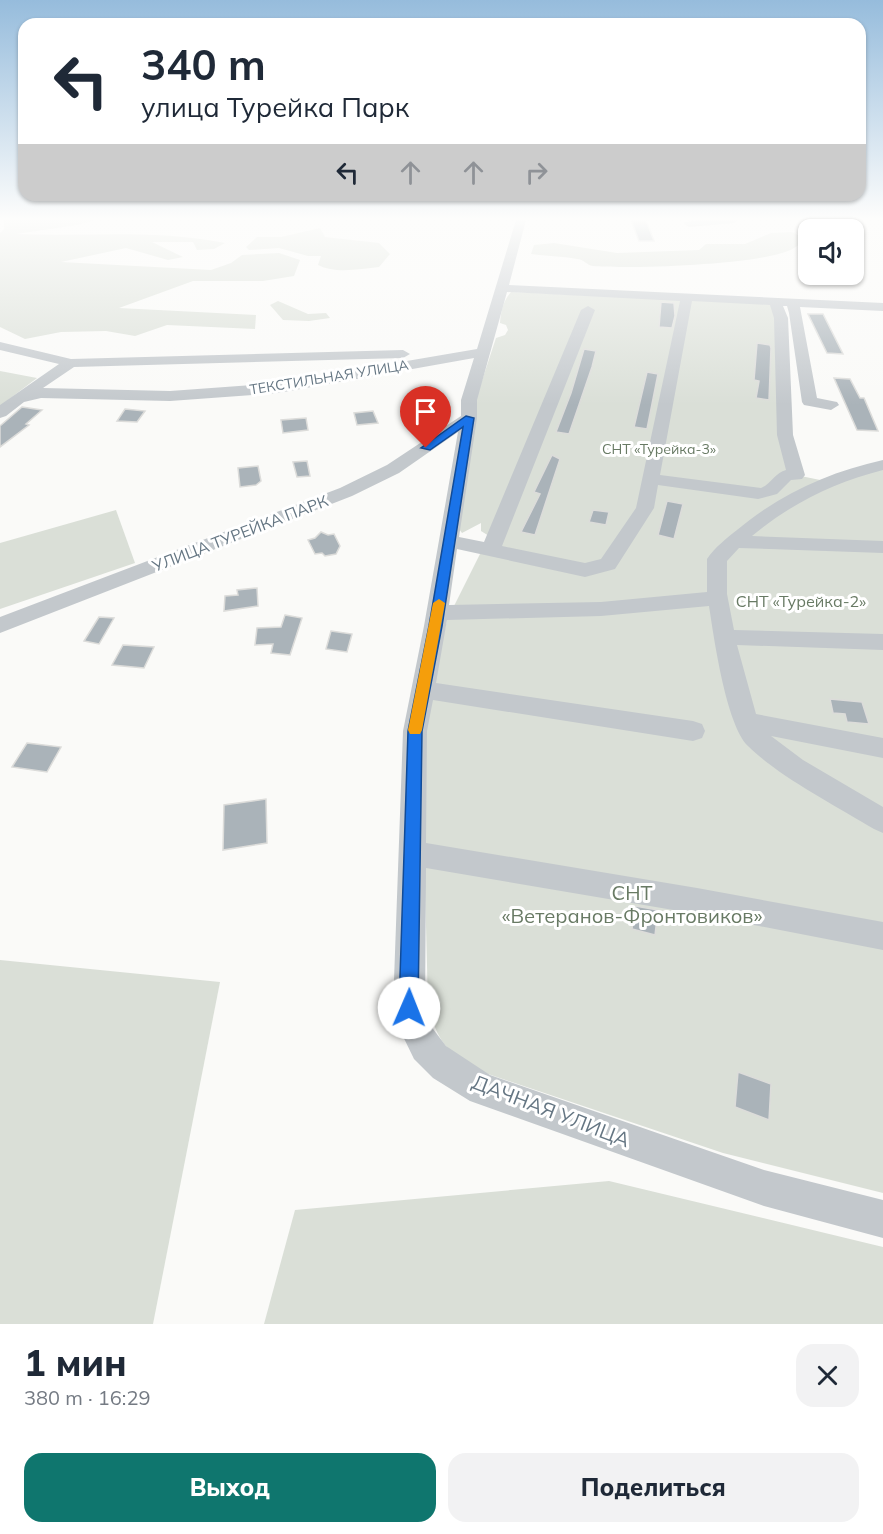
<!DOCTYPE html>
<html lang="ru">
<meta charset="utf-8">
<style>
:root{--surface:#fff;--page:#f2f2f3;--text:#1f2937;--muted:#747a83;--accent:#0f766e}
body{margin:0;font-family:Mulish,sans-serif;background:var(--page);color:var(--text);height:100vh;display:flex;flex-direction:column;font-size:22px;white-space:nowrap}
*{box-sizing:border-box;margin:0}
p{font-size:20px;color:var(--muted)}
.icon{flex:none;width:33px;height:33px;fill:none;stroke:currentColor;stroke-width:2;stroke-linecap:round;stroke-linejoin:round}
.map{position:relative;height:1324px;overflow:hidden}
.side{display:flex;flex-direction:column;background:var(--surface);flex:1}
.side>*{flex:none}
.banner{position:absolute;left:18px;top:18px;width:848px;height:183px;border-radius:18px;box-shadow:0 2px 4px #0004;background:#fff;color:var(--text);overflow:hidden}
.controls{position:absolute;left:798px;top:219px;display:grid;gap:12px}
.controls a{display:grid;place-items:center;width:66px;height:66px;border-radius:12px;background:var(--surface);box-shadow:0 2px 4px #0004;font-size:30px}
.pin{position:absolute;display:grid;place-items:center;width:51px;height:51px;color:#fff;margin:-62px -26px;border-radius:50% 50% 50% 0;rotate:-45deg;box-shadow:0 0 6px #0007}
.pin .icon{rotate:45deg}
.me{position:absolute;width:66px;margin:-33px;rotate:1deg;stroke-linejoin:round;filter:drop-shadow(0 0 4px #0008)}
.turn{display:flex;align-items:center;gap:21px;height:126px;padding:0 24px;font-size:27px}
.turn .icon{width:78px;height:78px;stroke-width:2.5}
.turn b{display:block;font-size:42px;line-height:51px}
.lanes{display:flex;align-items:center;height:57px;padding:0 24px;background:#0003;justify-content:center;gap:30px;direction:ltr}
.lanes .off{opacity:.35}
.round{display:grid;place-items:center;flex:none;width:63px;height:63px;border-radius:18px;background:var(--page)}
.head{display:flex;align-items:center;justify-content:space-between;height:102px;padding:0 24px}
h1{font-size:36px;font-weight:800;line-height:45px}
.button{display:flex;gap:12px;margin-top:auto;padding:12px 24px}
.button a{flex:1;height:69px;border-radius:18px;background:var(--accent);color:#fff;font-size:24px;font-weight:800;line-height:69px;text-align:center}
.button a+a{background:var(--page);color:var(--text)}
.map>svg:first-child{display:block}
.green{fill:#dadfd7}
.building{fill:#aab3b9;stroke:#dcdcda;stroke-width:1.5}
.lines{fill:none;stroke-linecap:round;stroke-linejoin:round}
.minor{fill:#c3c8cc;fill-rule:evenodd}
.route{fill:#1a73e8;stroke:#114b97;stroke-width:1.5}
.slow{fill:#f59e0b}
.labels{text-anchor:middle;stroke-width:6;stroke-linejoin:round;paint-order:stroke}
.far-street-label{font-size:14px;fill:#657683;stroke:#fff}
.far-park-label{font-size:14px;fill:#687a64;stroke:#fff}
.street-label{font-size:16px;fill:#657683;stroke:#fff}
.park-label{font-size:16px;fill:#687a64;stroke:#fff}
.near-park-label{font-size:20px;fill:#687a64;stroke:#fff}
.near-street-label{font-size:20px;fill:#657683;stroke:#fff}
</style>
<div class="map">
<svg width="883" height="1324" viewBox="0 0 883 1324">
<rect width="100%" height="100%" fill="#fafaf8"/>
<g class="green">
<path d="M4 220H96L77 225 16 234C88 237 152 229 225 243L214 249 197 250 193 242H152L183 257 168 260 126 248 61 262 211 270 231 263 242 255 279 253 300 260 294 276 263 281H193L119 308 256 315 255 329 167 325 135 336 106 331 61 332 25 339 0 327V233L4 229Z"/>
<path d="M320 228 325 237 379 243 390 254 379 267C360 269 335 274 318 265L321 256H308L279 248 249 250 246 247 257 237H281Z"/>
<path d="M792 232 804 239C801 242 798 246 794 248 768 265 627 269 593 266 586 265 584 259 577 259 562 256 546 256 531 254L534 245 554 243 617 253 699 250 706 244H745L771 233Z"/>
<path d="M511 292 776 304 796 475 825 481 883 463V1193L723 1153 488 1074C450 1054 439 1048 428 1005L422 766 430 699 447 620 489 536 481 531V523L462 533 459 529 470 417 496 338 505 335 508 330 506 325 500 323C501 311 503 301 511 292Z"/>
<polygon points="278,301 308,314 326,313 330,318 309,321 283,320 270,305"/>
<polygon points="0,371 37,378 0,406"/>
<polygon points="116,510 135,563 0,609 0,543"/>
<polygon points="0,960 220,982 153,1324 0,1324"/>
<polygon points="609,1181 883,1247 883,1324 264,1324 295,1210"/>
</g>
<g class="building">
<polygon points="631,220 646,220 654,241 639,241"/>
<polygon points="661,302 674,303 675,316 672,328 659,327"/>
<polygon points="808,314 823,314 843,354 827,353"/>
<polygon points="757,343 770,345 771,348 769,400 756,398 759,381 754,380"/>
<polygon points="584,349 596,351 592,367 569,434 556,432 571,393"/>
<polygon points="647,372 658,374 647,429 634,427"/>
<polygon points="834,378 850,379 860,398 864,398 878,431 857,430"/>
<polygon points="430,401 436,413 415,416 409,404"/>
<polygon points="22,407 42,410 26,424 29,425 0,447 0,426"/>
<polygon points="125,409 145,411 137,422 117,421"/>
<polygon points="373,411 378,423 357,425 354,413"/>
<polygon points="306,418 308,430 283,433 281,420"/>
<polygon points="552,455 560,459 535,535 521,532 540,494 534,492"/>
<polygon points="307,461 310,476 297,477 293,462"/>
<polygon points="258,466 261,481 256,485 240,487 238,468"/>
<polygon points="667,501 683,504 674,539 658,535"/>
<polygon points="593,510 609,512 606,525 589,522"/>
<polygon points="321,532 328,535 334,534 340,546 336,554 325,556 322,553 315,554 308,540 315,538"/>
<polygon points="257,588 258,606 224,611 225,596 238,595 237,590"/>
<polygon points="285,615 302,618 290,655 271,653 273,644 255,645 257,628 281,627"/>
<polygon points="99,617 114,618 99,644 84,641"/>
<polygon points="331,631 352,634 347,652 326,649"/>
<polygon points="123,645 154,647 144,668 112,665"/>
<polygon points="830,699 862,702 869,724 847,722 845,714 833,713"/>
<polygon points="27,743 61,747 47,772 12,767"/>
<polygon points="266,799 267,843 223,850 224,805"/>
<polygon points="635,906 658,910 655,935 632,929"/>
<polygon points="738,1072 771,1084 769,1120 735,1107"/>
</g>
<g class="lines">
<g class="minor">
<path d="M516 220H526L509 285 883 303V311L800 307 817 398 837 402 839 405 831 410 804 405 802 402 789 313 787 306H783L788 318 793 435 805 475 802 479 791 480 777 494 758 499 658 485 654 508 615 569 585 577 457 549 449 605 601 602 707 592V559C714 548 727 538 737 530 780 494 829 472 883 460V470C835 482 790 504 752 536L883 541V553L739 548 727 561V594L734 630 883 634V650L737 645 756 714 883 738V758L771 736 803 760 883 807V833L874 829C836 806 778 776 748 746 726 724 714 638 709 606L601 616 447 620 436 683 693 721 702 724 705 731 702 738 693 741 433 700 427 731 426 843 697 888 883 922V950L697 914 426 868 425 1008 430 1025 446 1046 490 1075 764 1170 883 1200V1238L764 1206 470 1101 433 1078 414 1059 397 1024 393 1008 403 731 424 626 458 432 399 473 352 496 0 633V617L340 488 387 465 461 416V400L474 358 278 393 170 401 41 398 24 402 6 416 0 418V405L59 364 0 350V342L71 359 403 350 410 354 403 358 74 367 43 388 170 391 278 383 477 349ZM507 292 680 301 636 508 601 559 585 563 502 546 595 310 588 306 581 310 484 542 459 537 477 418V400ZM692 301 770 305 774 318 777 435 786 470C776 472 771 484 761 488L660 475Z"/>
<polygon points="699,220 739,220 734,223 689,227 684,224 685,222"/>
</g>
</g>
<linearGradient id="sky" x2="0" y2="1"><stop stop-color="#96bcdc"/><stop offset="0.54" stop-color="#fdfdfc"/><stop offset="1" stop-color="#fdfdfc" stop-opacity="0"/></linearGradient>
<rect width="883" height="405" fill="url(#sky)"/>
<polygon class="route" points="466,416 474,418 442,626 422,731 418,1008 416,1015 409,1018 402,1015 399,1008 408,731 429,626 463,427 430,450 421,448"/>
<polygon class="slow" points="439,599 445,603 422,730 420,734 410,734 408,730 433,603"/>
<g class="labels">
<g class="far-street-label">
<text transform="translate(329 377) rotate(-9)" y="5">ТЕКСТИЛЬНАЯ УЛИЦА</text>
</g>
<g class="far-park-label">
<text x="659" y="454">СНТ «Турейка-3»</text>
</g>
<g class="street-label">
<text transform="translate(240 533) rotate(-21)" y="6">УЛИЦА ТУРЕЙКА ПАРК</text>
</g>
<g class="park-label">
<text x="801" y="607">СНТ «Турейка-2»</text>
</g>
<g class="near-park-label">
<text x="632" y="900">СНТ<tspan x="632" dy="23">«Ветеранов-Фронтовиков»</tspan></text>
</g>
<g class="near-street-label">
<text transform="translate(551 1111) rotate(21)" y="7">ДАЧНАЯ УЛИЦА</text>
</g>
</g>
</svg>
<div class="controls">
<a><svg class="icon" aria-label="sound" viewBox="0 0 24 24"><path d="M4 9h4l5-4v14l-5-4H4zM17 9q2 3 0 6"/></svg></a>
</div>
<div class="pin" style="left:426px;top:448px;background:#d93025"><svg class="icon" aria-label="arrive" viewBox="0 0 24 24"><path d="M6 21V4h12l-3 4 3 4H6"/></svg></div>
<svg class="me" style="left:409px;top:1008px" viewBox="-20 -20 40 40"><circle r="19" fill="#fff"/><path d="M0-13L10 11 0 6-10 11z" fill="#1a73e8"/></svg>
<div class="banner">
<div class="turn"><svg class="icon" aria-label="left" viewBox="0 0 24 24"><path d="M17 20v-9H6M10 6l-5 5 5 5"/></svg><div><b>340 m</b>улица Турейка Парк</div></div>
<div class="lanes"><svg class="icon" aria-label="left" viewBox="0 0 24 24"><path d="M17 20v-9H6M10 6l-5 5 5 5"/></svg><svg class="icon off" aria-label="ahead" viewBox="0 0 24 24"><path d="M12 20V5M6 11l6-6 6 6"/></svg><svg class="icon off" aria-label="ahead" viewBox="0 0 24 24"><path d="M12 20V5M6 11l6-6 6 6"/></svg><svg class="icon off" aria-label="right" viewBox="0 0 24 24"><path d="M7 20v-9h11M14 6l5 5-5 5"/></svg></div>
</div>
</div>
<section class="side">
<div class="head"><div><h1>1 мин</h1><p>380 m · 16:29</p></div><a class="round"><svg class="icon" aria-label="close" viewBox="0 0 24 24"><path d="M6 6l12 12M18 6L6 18"/></svg></a></div>
<div class="button"><a>Выход</a><a>Поделиться</a></div>
</section>
